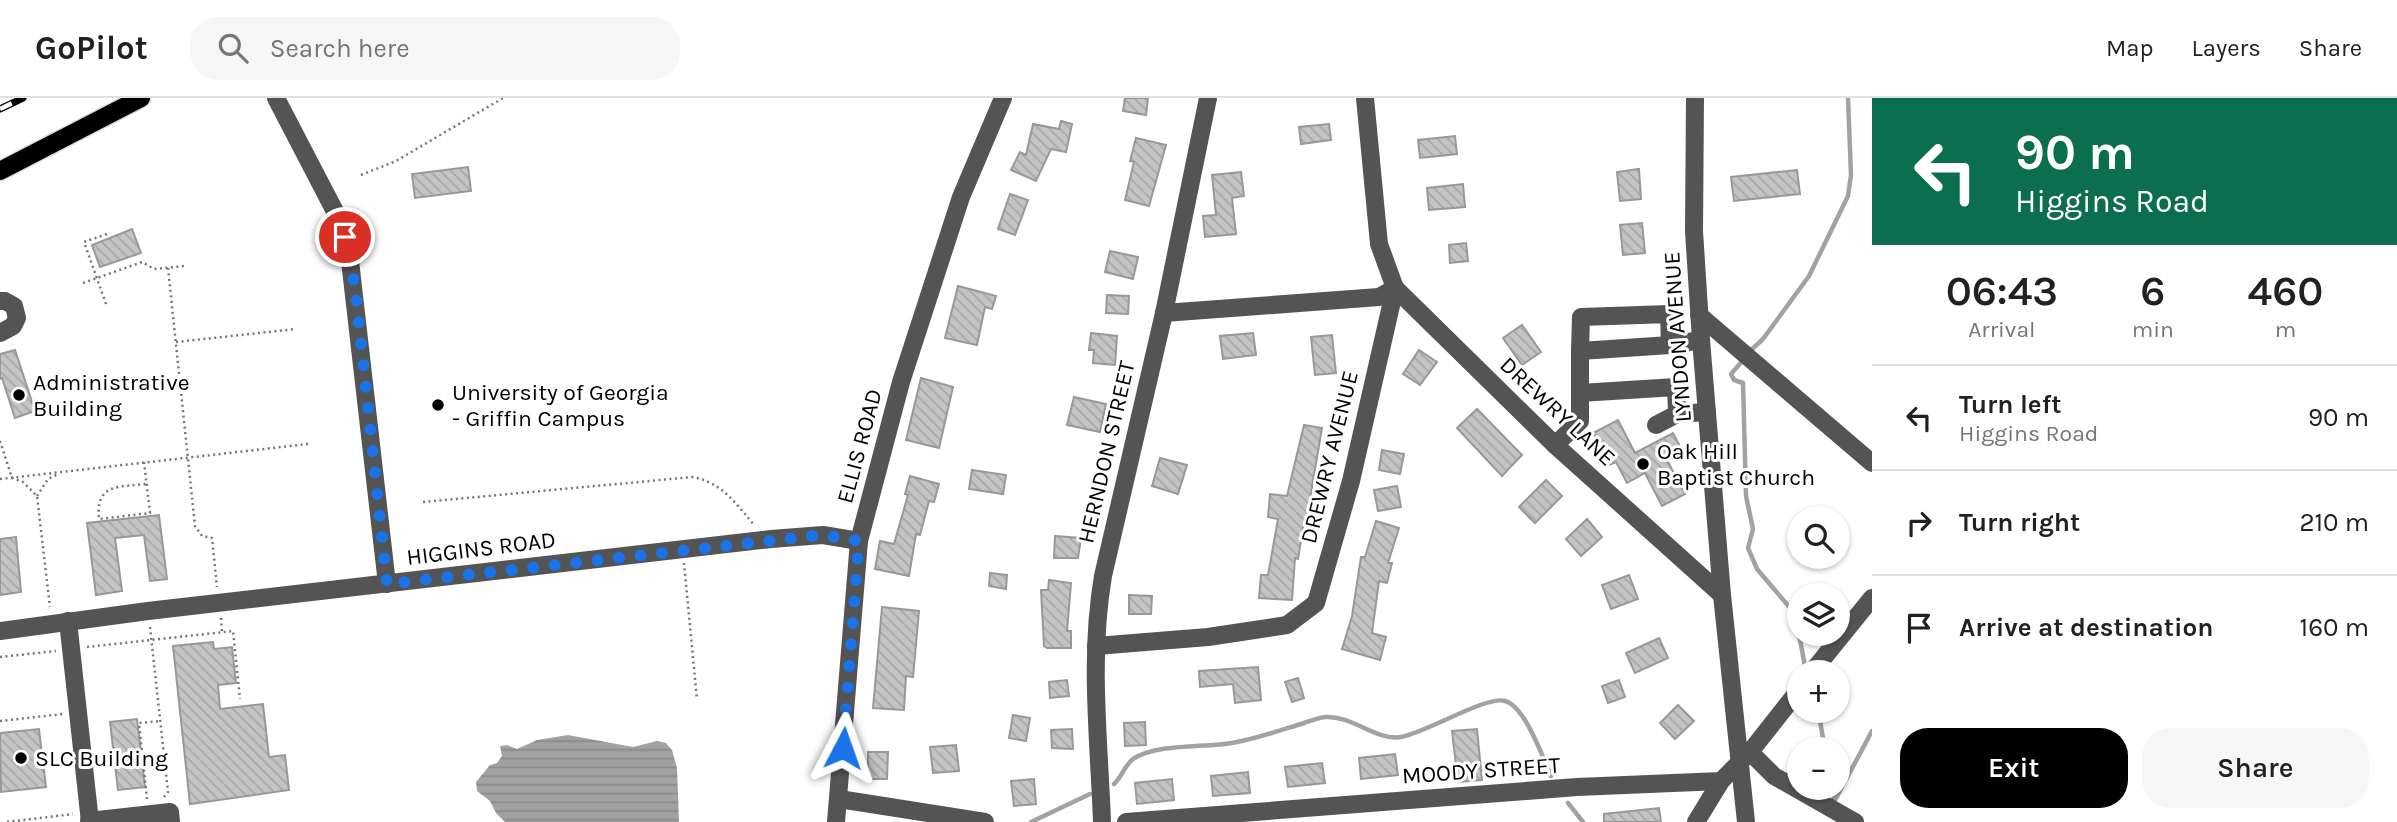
<!DOCTYPE html>
<meta charset="utf-8">
<style>
:root{--surface:#fff;--page:#f6f6f6;--text:#202124;--muted:#757577;--line:#e0e0e0;--accent:#000}
body{margin:0;font-family:Karla,sans-serif;background:var(--page);color:var(--text);height:100vh;display:flex;flex-direction:column;font-size:26px;white-space:nowrap}
*{box-sizing:border-box;margin:0}
p{font-size:23px;color:var(--muted)}
.icon{flex:none;width:38px;height:38px;fill:none;stroke:currentColor;stroke-width:2;stroke-linecap:round;stroke-linejoin:round}
.map{position:relative;flex:1;overflow:hidden}
.panel{display:flex;flex-direction:column;background:var(--surface);width:525px}
.panel>*{flex:none}
.hud{background:#0b6e4f;color:#fff;overflow:hidden}
.fabs{position:absolute;left:1787px;top:408px;display:grid;gap:14px}
.fabs a{display:grid;place-items:center;width:63px;height:63px;border-radius:50%;background:var(--surface);box-shadow:0 2px 5px #0004;font-size:35px}
.pin{position:absolute;display:grid;place-items:center;width:60px;height:60px;color:#fff;margin:-30px;border:4px solid #fff;border-radius:50%;box-shadow:0 2px 7px #0007}
.me{position:absolute;width:77px;margin:-38px;rotate:4deg;stroke-linejoin:round;filter:drop-shadow(0 0 5px #0008)}
.turn{display:flex;align-items:center;gap:24px;height:147px;padding:0 28px;font-size:32px}
.turn .icon{width:91px;height:91px;stroke-width:2.5}
.turn b{display:block;font-size:49px;line-height:60px}
.eta{display:flex;justify-content:space-evenly;align-items:center;height:119px;text-align:center}
.eta b{font-size:42px;font-weight:600;line-height:49px}
.button{display:flex;gap:14px;margin-top:auto;padding:14px 28px}
.button a{flex:1;height:80px;border-radius:28px;background:var(--accent);color:#fff;font-size:28px;font-weight:600;line-height:80px;text-align:center}
.button a+a{background:var(--page);color:var(--text)}
ul{padding:0;list-style:none}
li{display:flex;align-items:center;gap:21px;height:105px;padding:0 28px;border-top:2px solid var(--line)}
li div{flex:1}
li b{display:block;font-size:26px}
li em{font-style:normal}
header{display:flex;align-items:center;gap:42px;box-sizing:border-box;height:98px;padding:0 35px;background:var(--surface);border-bottom:2px solid var(--line)}
header strong{font-size:33px}
nav{display:flex;gap:38px;margin-inline-start:auto;font-size:24px}
.search{width:490px;height:63px;background:var(--page);display:flex;align-items:center;gap:18px;box-sizing:border-box;padding:0 24px;border-radius:28px;color:var(--muted);font-size:26px}
main{display:flex;flex:1;min-height:0}
.map>svg:first-child{display:block}
.water{fill:url(#water-rules)}
.lines{fill:none;stroke-linecap:round;stroke-linejoin:round}
.stream{stroke:#a2a2a2;stroke-width:4.5}
.building{fill:url(#building-back-hatch);stroke:#989898;stroke-width:2}
.major-casing{stroke:#dbdbdb;stroke-width:21}
.path{stroke:#767676;stroke-width:2.5;stroke-dasharray:2 3.5;stroke-linecap:butt}
.minor{stroke:#545454;stroke-width:18}
.major{stroke:#000;stroke-width:18}
.rail-casing{stroke:#000;stroke-width:7}
.rail{stroke:#fff;stroke-width:4.5;stroke-dasharray:13;stroke-linecap:butt}
.route{stroke:#1a73e8;stroke-width:12;stroke-dasharray:0 21.6}
.poi-dot{fill:#000;stroke:#fff;stroke-width:2.5}
.labels{text-anchor:middle;stroke-width:6;stroke-linejoin:round;paint-order:stroke}
.street-label{font-size:23px;fill:#000;stroke:#fff}
.poi-label{font-size:23px;fill:#000;stroke:#fff;text-anchor:start}
</style>
<header>
<strong>GoPilot</strong>
<div class="search"><svg class="icon" aria-label="search" viewBox="0 0 24 24"><circle cx="10" cy="10" r="6"/><path d="M15 15l6 6"/></svg>Search here</div>
<nav><a>Map</a><a>Layers</a><a>Share</a></nav>
</header>
<main>
<div class="map">
<svg width="1872" height="724" viewBox="0 0 1872 724">
<defs>
<pattern id="water-rules" width="6" height="5" patternUnits="userSpaceOnUse" patternTransform="scale(1.75)"><rect width="6" height="5" fill="#a2a2a2"/><path d="M0 2.5h6" fill="none" stroke="#8a8a8a"/></pattern>
<pattern id="building-back-hatch" width="6" height="6" patternUnits="userSpaceOnUse" patternTransform="scale(1.75)"><rect width="6" height="6" fill="#c4c4c4"/><path d="M-1 5l2 2M0 0l6 6M5-1l2 2" fill="none" stroke="#a7a7a7"/></pattern>
</defs>
<rect width="100%" height="100%" fill="#fff"/>
<polygon class="water" points="568,637 633,649 657,643 666,645 672,652 677,670 679,724 505,724 496,715 490,703 477,693 476,684 490,667 497,665 502,658 500,648 507,647 517,651 537,642"/>
<g class="lines">
<g class="stream">
<polyline points="1750,253 1763,241 1809,178 1848,98 1851,77 1848,0"/>
<polyline points="1745,260 1731,276 1734,282 1743,285 1746,398 1753,431 1748,450 1757,471 1791,511 1799,534"/>
<polyline points="1799,536 1806,574"/>
<polyline points="1818,612 1825,651"/>
<path d="M1114 686C1121 680 1125 667 1133 661 1158 645 1205 650 1232 645 1256 641 1281 632 1304 625 1310 623 1318 620 1325 619 1352 617 1375 643 1401 639 1426 635 1487 597 1505 603 1525 608 1543 660 1551 678"/>
<polyline points="1832,690 1834,700"/>
<polyline points="1568,705 1583,724"/>
<polyline points="1833,706 1872,633"/>
<polyline points="1031,724 1090,696"/>
</g>
</g>
<g class="building">
<polygon points="1125,0 1148,0 1146,17 1123,13"/>
<polygon points="1061,23 1072,26 1066,54 1051,51 1036,83 1011,72 1020,54 1026,57 1033,26 1059,31"/>
<polygon points="1329,26 1331,42 1301,46 1299,29"/>
<polygon points="1455,38 1457,56 1420,60 1418,42"/>
<polygon points="1136,40 1166,47 1149,108 1125,102 1134,64 1130,63"/>
<polygon points="468,69 471,93 415,100 412,76"/>
<polygon points="1639,71 1641,101 1620,103 1617,74"/>
<polygon points="1797,72 1800,96 1734,103 1731,79"/>
<polygon points="1241,74 1244,98 1232,100 1236,136 1205,139 1203,118 1216,117 1212,77"/>
<polygon points="1463,86 1465,109 1429,112 1427,90"/>
<polygon points="1010,96 1028,102 1015,137 998,131"/>
<polygon points="1642,125 1645,155 1623,157 1620,127"/>
<polygon points="132,131 141,155 100,169 92,147"/>
<polygon points="1466,145 1468,163 1450,165 1449,147"/>
<polygon points="1110,153 1138,159 1133,181 1105,174"/>
<polygon points="958,188 996,198 992,211 985,209 977,247 945,240"/>
<polygon points="1107,197 1129,198 1128,216 1106,215"/>
<polygon points="1522,227 1541,254 1522,267 1503,240"/>
<polygon points="1091,235 1117,238 1115,267 1093,265 1094,252 1089,252"/>
<polygon points="1253,235 1256,257 1223,261 1220,238"/>
<polygon points="1332,237 1336,275 1315,277 1311,239"/>
<polygon points="15,252 35,313 15,320 2,280 0,281 0,256"/>
<polygon points="1419,252 1437,264 1420,287 1403,276"/>
<polygon points="921,280 953,289 939,350 906,342"/>
<polygon points="1074,299 1106,306 1100,334 1067,327"/>
<polygon points="1477,311 1522,357 1502,378 1457,330"/>
<polygon points="1618,322 1635,355 1673,335 1683,354 1667,362 1685,396 1662,408 1645,375 1627,385 1616,364 1609,367 1593,335"/>
<polygon points="1304,327 1322,330 1306,424 1304,424 1298,461 1295,460 1292,502 1259,500 1261,477 1268,477 1278,421 1268,419 1270,396 1287,398"/>
<polygon points="1382,352 1404,356 1400,376 1379,372"/>
<polygon points="1160,360 1187,367 1178,396 1152,388"/>
<polygon points="972,372 1006,377 1003,396 969,391"/>
<polygon points="910,378 939,386 934,404 929,403 920,437 916,436 909,478 875,471 880,443 894,446 908,397 905,396"/>
<polygon points="1546,382 1562,398 1535,425 1519,409"/>
<polygon points="1397,388 1401,409 1378,413 1374,392"/>
<polygon points="159,417 167,481 150,483 144,437 115,440 122,493 96,497 87,425"/>
<polygon points="1587,421 1602,439 1581,458 1566,441"/>
<polygon points="1376,423 1399,430 1388,465 1392,465 1387,485 1379,483 1372,535 1386,539 1380,562 1342,551 1352,518 1361,459 1365,459"/>
<polygon points="1055,438 1081,440 1078,460 1054,460"/>
<polygon points="16,439 21,494 0,497 0,441"/>
<polygon points="990,475 1007,477 1006,491 989,488"/>
<polygon points="1629,477 1638,501 1611,511 1602,487"/>
<polygon points="1049,482 1071,485 1067,533 1071,533 1071,550 1047,550 1044,548 1041,492 1048,492"/>
<polygon points="1129,497 1152,498 1151,516 1129,516"/>
<polygon points="882,509 919,513 913,579 906,578 904,612 873,610"/>
<polygon points="1659,540 1668,560 1635,575 1626,555"/>
<polygon points="213,544 214,551 232,549 236,585 218,587 220,611 263,606 269,659 285,657 289,692 190,706 173,548"/>
<polygon points="1258,569 1261,602 1235,605 1233,586 1200,589 1199,573"/>
<polygon points="1298,580 1304,600 1292,604 1285,584"/>
<polygon points="1067,582 1069,598 1050,600 1049,584"/>
<polygon points="1619,582 1625,599 1608,605 1602,588"/>
<polygon points="1678,607 1694,623 1675,641 1660,625"/>
<polygon points="1013,617 1030,620 1026,643 1009,640"/>
<polygon points="137,621 145,689 118,692 110,624"/>
<polygon points="1145,624 1146,647 1125,648 1124,625"/>
<polygon points="39,631 46,689 1,694 0,635"/>
<polygon points="1072,631 1073,651 1052,650 1051,632"/>
<polygon points="1477,631 1482,682 1458,684 1452,633"/>
<polygon points="956,647 959,673 933,675 930,649"/>
<polygon points="868,654 888,654 887,681 868,681"/>
<polygon points="1395,656 1398,677 1361,681 1359,660"/>
<polygon points="1322,665 1325,685 1288,689 1285,669"/>
<polygon points="1248,674 1250,695 1213,698 1211,678"/>
<polygon points="1034,681 1036,706 1014,708 1011,683"/>
<polygon points="1172,681 1174,702 1137,706 1135,685"/>
<polygon points="1659,710 1661,724 1604,724 1604,716"/>
</g>
<g class="lines">
<defs>
<polyline id="major" points="0,73 141,0"/>
</defs>
<use href="#major" class="major-casing"/>
<g class="path">
<polyline points="361,77 396,63 503,0"/>
<polyline points="168,170 195,428 202,438 212,440 217,489"/>
<polyline points="83,185 142,164 154,171 185,168"/>
<polyline points="106,206 84,144 107,136"/>
<polyline points="176,244 296,231"/>
<polyline points="0,343 12,380 23,384 37,398 50,509"/>
<path d="M144 364 150 415 99 421C95 385 120 389 146 386"/>
<polyline points="0,381 308,346"/>
<polyline points="37,398 48,381 58,376"/>
<path d="M423 404 692 379C722 384 736 406 755 428"/>
<polyline points="684,465 697,602"/>
<polyline points="221,520 222,534"/>
<polyline points="150,529 168,694 164,699"/>
<polyline points="87,549 233,533 240,601"/>
<polyline points="0,559 56,553"/>
<polyline points="0,623 63,616"/>
<polyline points="147,701 139,625 161,623"/>
<polyline points="7,724 73,716"/>
</g>
<g class="minor">
<polyline points="276,0 341,125 349,154 387,486"/>
<polyline points="1695,0 1694,133 1701,242 1722,497 1746,724"/>
<polyline points="1395,190 1555,347 1722,497"/>
<polyline points="0,203 5,203 14,208 17,220 13,228 0,235"/>
<polyline points="1164,215 1379,199 1395,190"/>
<polyline points="1699,217 1872,365"/>
<polyline points="1580,253 1581,219 1669,216 1670,247"/>
<polyline points="1580,295 1676,289 1677,316 1707,314"/>
<polyline points="1656,327 1677,316"/>
<polyline points="1555,347 1580,323 1580,253 1670,247 1701,242"/>
<polyline points="68,523 90,724"/>
<polyline points="0,533 148,513 771,441 823,437 859,443"/>
<polyline points="1096,548 1208,539 1287,527 1316,505 1351,383 1395,190 1379,146 1365,0"/>
<polyline points="1812,574 1872,500"/>
<polyline points="1750,654 1774,678 1855,724"/>
<polyline points="839,701 985,724"/>
<polyline points="89,723 170,714 171,724"/>
<polyline points="836,724 859,443 901,284 961,99 1003,0"/>
<path d="M1102 724C1099 642 1089 559 1103 478L1164 215 1208 0"/>
<polyline points="1126,724 1577,689 1721,683 1750,654 1799,592"/>
<polyline points="1696,724 1721,683"/>
</g>
<use href="#major" class="major"/>
<defs>
<polyline id="rail" points="0,11 23,0"/>
</defs>
<use href="#rail" class="rail-casing"/>
<use href="#rail" class="rail"/>
</g>
<g class="lines">
<polyline class="route" points="345,139 355,189 387,486 822,437 859,443 843,650"/>
</g>
<g class="poi-dot">
<circle cx="19" cy="297" r="7"/>
<circle cx="438" cy="307" r="7"/>
<circle cx="1643" cy="366" r="7"/>
<circle cx="21" cy="660" r="7"/>
</g>
<g class="labels">
<g class="street-label">
<text transform="translate(1677 239) rotate(-94)" y="8">LYNDON AVENUE</text>
<text transform="translate(1558 313) rotate(43)" y="8">DREWRY LANE</text>
<text transform="translate(859 348) rotate(-75)" y="8">ELLIS ROAD</text>
<text transform="translate(1106 354) rotate(-77)" y="8">HERNDON STREET</text>
<text transform="translate(1329 359) rotate(-76)" y="8">DREWRY AVENUE</text>
<text transform="translate(481 450) rotate(-7)" y="8">HIGGINS ROAD</text>
<text transform="translate(1481 672) rotate(-4)" y="8">MOODY STREET</text>
</g>
<g class="poi-label">
<text x="33" y="292">Administrative<tspan x="33" dy="26">Building</tspan></text>
<text x="452" y="302">University of Georgia<tspan x="452" dy="26">- Griffin Campus</tspan></text>
<text x="1657" y="361">Oak Hill<tspan x="1657" dy="26">Baptist Church</tspan></text>
<text x="35" y="668">SLC Building</text>
</g>
</g>
</svg>
<div class="fabs">
<a><svg class="icon" aria-label="search" viewBox="0 0 24 24"><circle cx="10" cy="10" r="6"/><path d="M15 15l6 6"/></svg></a>
<a><svg class="icon" aria-label="layers" viewBox="0 0 24 24"><path d="M12 4l9 5-9 5-9-5zM3 14l9 5 9-5"/></svg></a>
<a>+</a>
<a>−</a>
</div>
<div class="pin" style="left:345px;top:139px;background:#d93025"><svg class="icon" aria-label="arrive" viewBox="0 0 24 24"><path d="M6 21V4h12l-3 4 3 4H6"/></svg></div>
<svg class="me" style="left:843px;top:650px" viewBox="-20 -20 40 40"><path d="M0-17L14 15 0 8-14 15z" fill="#1a73e8" stroke="#fff" stroke-width="4"/></svg>
</div>
<section class="panel">
<div class="hud">
<div class="turn"><svg class="icon" aria-label="left" viewBox="0 0 24 24"><path d="M17 20v-9H6M10 6l-5 5 5 5"/></svg><div><b>90 m</b>Higgins Road</div></div>
</div>
<div class="eta">
<div><b>06:43</b><p>Arrival</p></div>
<div><b>6</b><p>min</p></div>
<div><b>460</b><p>m</p></div>
</div>
<ul>
<li><svg class="icon" aria-label="left" viewBox="0 0 24 24"><path d="M17 20v-9H6M10 6l-5 5 5 5"/></svg><div><b>Turn left</b><p>Higgins Road</p></div><em>90 m</em></li>
<li><svg class="icon" aria-label="right" viewBox="0 0 24 24"><path d="M7 20v-9h11M14 6l5 5-5 5"/></svg><div><b>Turn right</b></div><em>210 m</em></li>
<li><svg class="icon" aria-label="arrive" viewBox="0 0 24 24"><path d="M6 21V4h12l-3 4 3 4H6"/></svg><div><b>Arrive at destination</b></div><em>160 m</em></li>
</ul>
<div class="button"><a>Exit</a><a>Share</a></div>
</section>
</main>
